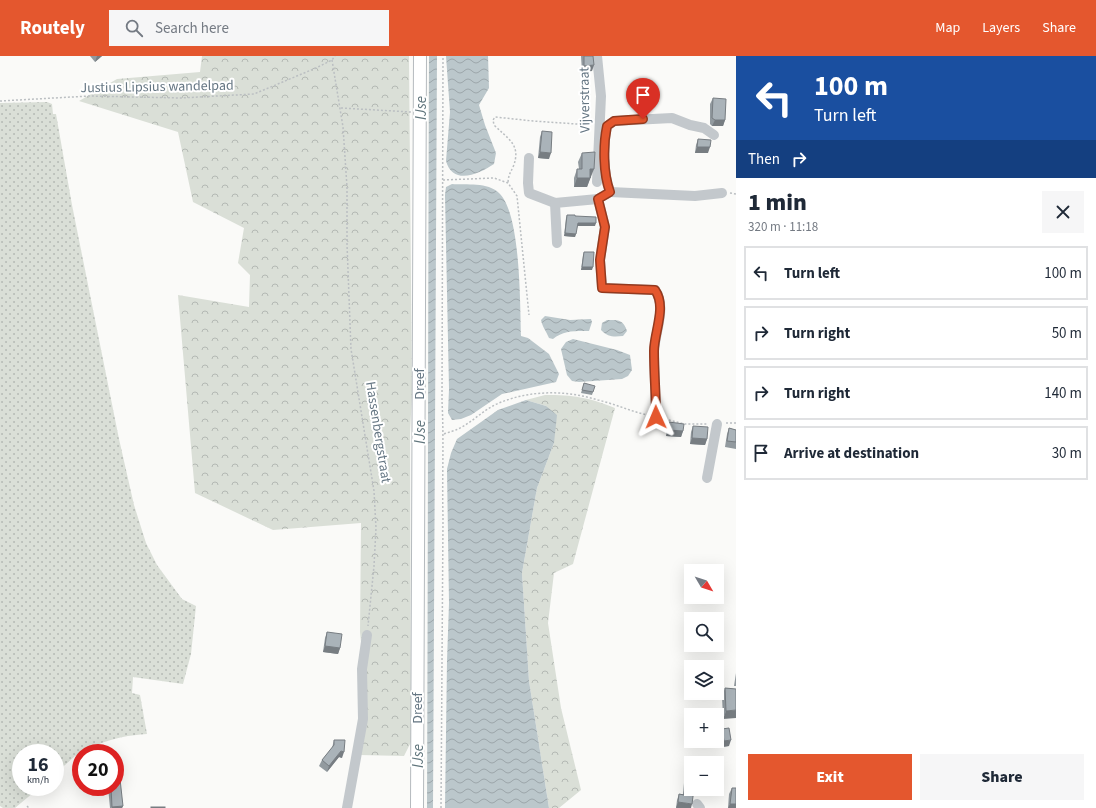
<!DOCTYPE html>
<meta charset="utf-8">
<style>
:root{--surface:#fff;--page:#f6f6f7;--text:#1f2937;--muted:#747a83;--line:#e0e1e3;--accent:#e4572e}
body{margin:0;font-family:"Source Sans 3",sans-serif;background:var(--page);color:var(--text);height:100vh;display:flex;flex-direction:column;font-size:15px;white-space:nowrap}
*{box-sizing:border-box;margin:0}
p{font-size:13px;color:var(--muted)}
.icon{flex:none;width:22px;height:22px;fill:none;stroke:currentColor;stroke-width:2;stroke-linecap:round;stroke-linejoin:round}
.map{position:relative;flex:1;overflow:hidden}
.sheet{display:flex;flex-direction:column;background:var(--surface);width:360px}
.sheet>*{flex:none}
.banner{background:#1a4fa0;color:#fff;overflow:hidden}
.needle{width:26px;rotate:129deg}
.tools{position:absolute;left:684px;top:508px;display:grid;gap:8px}
.tools a{display:grid;place-items:center;width:40px;height:40px;border-radius:0px;background:var(--surface);box-shadow:0 4px 16px #0002;font-size:20px}
.speed{position:absolute;left:12px;top:688px;display:flex;gap:8px;font-size:20px;font-weight:700;text-align:center}
.speed>*{display:grid;place-content:center;width:52px;height:52px;border-radius:50%;background:var(--surface);box-shadow:0 4px 16px #0002;line-height:1}
.speed small{font-size:10px;font-weight:400}
.speed .limit{border:6px solid #d22;background:#fff;color:#111}
.pin{position:absolute;display:grid;place-items:center;width:34px;height:34px;color:#fff;margin:-41px -17px;border-radius:50% 50% 50% 0;rotate:-45deg;box-shadow:0 0 4px #0007}
.pin .icon{rotate:45deg}
.me{position:absolute;width:44px;margin:-22px;rotate:359deg;stroke-linejoin:round;filter:drop-shadow(0 0 3px #0008)}
.turn{display:flex;align-items:center;gap:14px;height:84px;padding:0 12px;font-size:18px}
.turn .icon{width:52px;height:52px;stroke-width:2.5}
.turn b{display:block;font-size:28px;line-height:34px}
.then{display:flex;align-items:center;height:38px;padding:0 12px;background:#0003;gap:8px;font-size:15px}
.round{display:grid;place-items:center;flex:none;width:42px;height:42px;border-radius:0px;background:var(--page)}
.head{display:flex;align-items:center;justify-content:space-between;height:68px;padding:0 12px}
h1{font-size:24px;font-weight:800;line-height:30px}
.cta{display:flex;gap:8px;margin-top:auto;padding:8px 12px}
.cta a{flex:1;height:46px;border-radius:0px;background:var(--accent);color:#fff;font-size:16px;font-weight:800;line-height:46px;text-align:center}
.cta a+a{background:var(--page);color:var(--text)}
ul{padding:0;list-style:none}
li{display:flex;align-items:center;gap:12px;height:54px;margin:0 8px 6px;padding:0 4px;border:2px solid var(--line);border-radius:0px}
li div{flex:1}
li b{display:block;font-size:15px}
li em{font-style:normal}
header{display:flex;align-items:center;gap:24px;box-sizing:border-box;height:56px;padding:0 20px;background:var(--accent);color:#fff}
header strong{font-size:19px}
nav{display:flex;gap:22px;margin-inline-start:auto;font-size:14px}
.search{width:280px;height:36px;background:var(--page);display:flex;align-items:center;gap:10px;box-sizing:border-box;padding:0 14px;border-radius:0px;color:var(--muted);font-size:15px}
main{display:flex;flex:1;min-height:0}
.map>svg:first-child{display:block}
.grass{fill:url(#grass-dots)}
.forest{fill:url(#forest-crowns)}
.water{fill:url(#water-waves)}
.lines{fill:none;stroke-linecap:round;stroke-linejoin:round}
.major-casing{stroke:#b5babe;stroke-width:14}
.path{stroke:#bbbfc2;stroke-width:1.5;stroke-dasharray:2 2;stroke-linecap:butt}
.minor{stroke:#c3c8cc;stroke-width:10}
.major{stroke:#fff;stroke-width:12}
.wall{fill:#929a9f}
.shaded-wall{fill:#777d82}
.building{fill:#aab3b9;stroke:#777d82}
.route-casing{stroke:#94391e;stroke-width:10}
.route{stroke:#e4572e;stroke-width:7}
.labels{text-anchor:middle;stroke-width:4;stroke-linejoin:round;paint-order:stroke}
.street-label{font-size:14px;fill:#657683;stroke:#fff}
.water-label{font-size:15px;font-style:italic;fill:#60757c;stroke:#fff}
</style>
<header>
<strong>Routely</strong>
<div class="search"><svg class="icon" aria-label="search" viewBox="0 0 24 24"><circle cx="10" cy="10" r="6"/><path d="M15 15l6 6"/></svg>Search here</div>
<nav><a>Map</a><a>Layers</a><a>Share</a></nav>
</header>
<main>
<div class="map">
<svg width="736" height="752" viewBox="0 0 736 752">
<defs>
<pattern id="grass-dots" width="8" height="8" patternUnits="userSpaceOnUse"><rect width="8" height="8" fill="#dadfd7"/><path d="M2 2h.1M6 6h.1" fill="none" stroke="#b4b9b4" stroke-width="1.8" stroke-linecap="round"/></pattern>
<pattern id="forest-crowns" width="20" height="18" patternUnits="userSpaceOnUse"><rect width="20" height="18" fill="#dadfd7"/><path d="M2 6a3 3 0 1 1 6 0M12 15a3 3 0 1 1 6 0" fill="none" stroke="#b4b9b4"/></pattern>
<pattern id="water-waves" width="16" height="10" patternUnits="userSpaceOnUse"><rect width="16" height="10" fill="#bbc7cb"/><path d="M0 5q4-4 8 0t8 0" fill="none" stroke="#9ca6aa"/></pattern>
</defs>
<rect width="100%" height="100%" fill="#fafaf8"/>
<path class="grass" d="M47 46 52 48 53 58H56L72 149 119 383 134 449 146 487 157 509 182 543 196 550 191 598 183 628 133 621 132 637 140 639 147 678C130 679 113 682 97 689 91 692 89 697 81 697V699L75 700 55 718V697H21V731H40L15 752H3L0 750V47Z"/>
<g class="forest">
<polygon points="202,0 409,0 412,339 410,377 411,686 404,700 359,699 363,606 360,576 361,467 273,474 195,437 178,239 249,251 250,219 238,207 244,172 193,146 178,76 79,45 117,23 200,16"/>
<path d="M545 339C574 339 587 341 615 352L573 508 554 517 548 567 561 652 581 734 559 752H549L529 625 522 517 537 432 554 387 546 350 526 344Z"/>
</g>
<g class="water">
<path d="M429 0H437L433 752H427C428 501 428 251 429 0Z"/>
<path d="M446 0H488L489 32 479 49 485 69 496 97 494 108C479 118 453 130 446 105L450 56Z"/>
<path d="M452 128C466 129 488 126 499 137 521 157 520 249 521 280L528 282 549 298 559 318 556 326 502 338 471 359 461 363 452 364 448 357 449 333 445 139 446 131Z"/>
<path d="M545 260 570 264 591 263 592 266 589 275C576 275 564 274 553 283L549 282C546 275 542 270 541 264Z"/>
<path d="M607 264C618 264 623 263 627 275L623 280C613 281 608 281 601 274L602 267Z"/>
<polygon points="573,283 617,294 630,299 632,314 628,320 622,323 579,326 572,325 567,319 561,293 566,286"/>
<polygon points="526,344 546,350 557,359 554,387 537,432 522,517 529,625 549,752 445,752 447,605 449,547 447,413 451,397 457,383 498,354"/>
</g>
<g class="lines">
<defs>
<polyline id="major" points="417,752 420,0"/>
</defs>
<use href="#major" class="major-casing"/>
<g class="path">
<polyline points="332,4 343,71 347,131 347,188 351,293 374,435 376,472 374,510 368,570"/>
<polyline points="0,45 90,40 181,42 254,38 316,12 332,4 335,0"/>
<polyline points="341,52 411,56"/>
<polyline points="443,124 494,122 508,127 517,140 529,259"/>
<path d="M508 126C509 117 510 118 513 111 522 89 508 83 494 69L493 64 495 61 533 65 591 69"/>
<polyline points="730,137 736,138"/>
<polyline points="665,363 684,368 708,368"/>
<polyline points="726,367 736,367"/>
<path d="M444 378C449 376 454 375 458 373 473 366 484 353 499 347 530 334 566 334 598 344 615 348 630 355 647 359"/>
<polyline points="27,750 29,752"/>
<path d="M441 752 443 462C442 423 444 384 442 345L443 0"/>
</g>
<g class="minor">
<polyline points="597,0 601,40 597,126"/>
<path d="M529 102 528 127 529 137 555 147 598 143 610 136C603 117 603 89 607 70L614 65 672 62 690 69 704 72 714 79"/>
<polyline points="610,136 695,140 722,137"/>
<path d="M598 143 605 171 600 204 602 232 655 234C667 251 655 276 654 295 654 317 656 339 656 361"/>
<polyline points="555,147 557,187"/>
<polyline points="707,422 717,368"/>
<polyline points="697,748 700,752"/>
<polyline points="347,752 363,663 362,613 367,579"/>
</g>
<use href="#major" class="major"/>
</g>
<g class="wall">
<polygon points="90,0 102,0 95,6"/>
<polygon points="581,0 593,0 592,15 582,16"/>
<polygon points="713,42 725,64 723,70 712,70 710,68 710,48"/>
<polygon points="542,75 549,103 538,102 540,81"/>
<polygon points="698,83 708,97 695,97 696,89"/>
<polygon points="582,97 591,122 590,122 587,131 574,131 574,122 577,113 579,113 578,106"/>
<polygon points="567,159 575,160 595,170 577,170 575,181 564,180 566,162"/>
<polygon points="584,196 592,214 581,214 583,199"/>
<polygon points="584,327 593,336 592,339 581,337"/>
<polygon points="669,366 683,375 681,381 666,380 667,372"/>
<polygon points="693,370 707,383 705,389 690,388 691,376"/>
<polygon points="729,372 736,374 736,393 725,391 727,378"/>
<polygon points="327,576 340,592 338,598 323,596 325,582"/>
<polygon points="736,617 736,630 734,630"/>
<polygon points="725,632 736,633 723,663 722,640"/>
<polygon points="722,673 729,690 722,691 720,679"/>
<polygon points="334,684 342,702 339,701 327,716 319,710 322,704 332,692"/>
<polygon points="686,721 701,738 694,737 676,752 677,744 679,738 683,738 684,727"/>
<polygon points="108,731 115,731 123,750 122,752 110,752"/>
<polygon points="732,732 736,752 728,752 729,738"/>
</g>
<g class="shaded-wall">
<polygon points="97,0 102,0 95,6"/>
<polygon points="594,9 592,15 582,16 584,10"/>
<polygon points="715,64 725,64 723,70 712,70"/>
<polygon points="697,91 710,91 708,97 695,97"/>
<polygon points="540,96 551,97 549,103 538,102"/>
<polygon points="590,113 594,113 587,131 574,131 577,122"/>
<polygon points="578,167 596,167 595,170 576,170"/>
<polygon points="565,177 576,178 575,181 564,180"/>
<polygon points="582,211 593,211 592,214 581,214"/>
<polygon points="669,374 683,375 681,381 666,380"/>
<polygon points="692,382 707,383 705,389 690,388"/>
<polygon points="325,590 340,592 338,598 323,596"/>
<polygon points="736,654 736,662 723,663 726,655"/>
<polygon points="731,684 729,690 722,691 724,685"/>
<polygon points="341,695 344,696 342,702 339,701 327,716 329,710"/>
<polygon points="694,733 703,733 701,738 693,737"/>
<polygon points="678,746 692,748 691,752 676,752"/>
<polygon points="730,748 736,748 736,752 728,752"/>
<polygon points="123,750 122,752 112,752 112,751"/>
</g>
<g class="building">
<polygon points="584,0 593,0 594,9 584,10"/>
<polygon points="713,42 726,43 725,64 715,64 712,62"/>
<polygon points="542,75 552,76 551,97 540,96"/>
<polygon points="698,83 711,84 710,91 697,91"/>
<polygon points="595,96 594,113 590,113 590,122 577,122 577,113 582,113 582,97"/>
<polygon points="567,159 575,159 575,160 596,161 596,167 578,167 576,178 565,177"/>
<polygon points="584,196 594,196 593,211 582,211"/>
<polygon points="584,327 595,330 593,336 582,334"/>
<polygon points="669,366 684,368 683,375 669,374"/>
<polygon points="693,370 708,371 707,383 692,382"/>
<polygon points="729,372 736,374 736,386 727,385"/>
<polygon points="327,576 342,578 340,592 325,590"/>
<polygon points="725,632 736,633 736,654 726,655"/>
<polygon points="729,672 731,684 724,685 722,673"/>
<polygon points="334,684 345,684 344,696 341,695 329,710 322,704 334,689"/>
<polygon points="686,721 691,722 691,733 694,733 692,748 678,746 679,738 684,739"/>
<polygon points="120,723 123,750 112,751 111,731 115,731 115,724"/>
<polygon points="732,732 736,732 736,748 730,748"/>
<rect x="151" y="751" width="14" height="1"/>
</g>
<g class="lines">
<defs>
<path id="route" d="M643 63 614 65 607 70C603 89 603 117 610 136L598 143 605 171 600 204 602 232 655 234C667 251 654 276 654 295 654 317 656 339 656 361"/>
</defs>
<use href="#route" class="route-casing"/>
<use href="#route" class="route"/>
</g>
<g class="labels">
<g class="street-label">
<text transform="translate(157 30) rotate(-1)" y="5">Justius Lipsius wandelpad</text>
<text transform="translate(584 44) rotate(-91)" y="5">Vijverstraat</text>
<text transform="translate(419 328) rotate(-90)" y="5">Dreef</text>
<text transform="translate(379 376) rotate(81)" y="5">Hassenbergstraat</text>
<text transform="translate(417 652) rotate(-90)" y="5">Dreef</text>
</g>
<g class="water-label">
<text transform="translate(421 52) rotate(-90)" y="5">IJse</text>
<text transform="translate(420 376) rotate(-90)" y="5">IJse</text>
<text transform="translate(418 700) rotate(-90)" y="5">IJse</text>
</g>
</g>
</svg>
<div class="tools">
<a><svg class="needle" viewBox="-14 -14 28 28"><path d="M0-13l5 13h-10z" fill="#e53935"/><path d="M0 13l5-13h-10z" fill="#747a83"/></svg></a>
<a><svg class="icon" aria-label="search" viewBox="0 0 24 24"><circle cx="10" cy="10" r="6"/><path d="M15 15l6 6"/></svg></a>
<a><svg class="icon" aria-label="layers" viewBox="0 0 24 24"><path d="M12 4l9 5-9 5-9-5zM3 14l9 5 9-5"/></svg></a>
<a>+</a>
<a>−</a>
</div>
<div class="speed"><div>16<small>km/h</small></div><div class="limit">20</div></div>
<div class="pin" style="left:643px;top:63px;background:#d93025"><svg class="icon" aria-label="arrive" viewBox="0 0 24 24"><path d="M6 21V4h12l-3 4 3 4H6"/></svg></div>
<svg class="me" style="left:656px;top:361px" viewBox="-20 -20 40 40"><path d="M0-17L14 15 0 8-14 15z" fill="#e4572e" stroke="#fff" stroke-width="4"/></svg>
</div>
<section class="sheet">
<div class="banner">
<div class="turn"><svg class="icon" aria-label="left" viewBox="0 0 24 24"><path d="M17 20v-9H6M10 6l-5 5 5 5"/></svg><div><b>100 m</b>Turn left</div></div>
<div class="then">Then<svg class="icon" aria-label="right" viewBox="0 0 24 24"><path d="M7 20v-9h11M14 6l5 5-5 5"/></svg></div>
</div>
<div class="head"><div><h1>1 min</h1><p>320 m · 11:18</p></div><a class="round"><svg class="icon" aria-label="close" viewBox="0 0 24 24"><path d="M6 6l12 12M18 6L6 18"/></svg></a></div>
<ul>
<li><svg class="icon" aria-label="left" viewBox="0 0 24 24"><path d="M17 20v-9H6M10 6l-5 5 5 5"/></svg><div><b>Turn left</b></div><em>100 m</em></li>
<li><svg class="icon" aria-label="right" viewBox="0 0 24 24"><path d="M7 20v-9h11M14 6l5 5-5 5"/></svg><div><b>Turn right</b></div><em>50 m</em></li>
<li><svg class="icon" aria-label="right" viewBox="0 0 24 24"><path d="M7 20v-9h11M14 6l5 5-5 5"/></svg><div><b>Turn right</b></div><em>140 m</em></li>
<li><svg class="icon" aria-label="arrive" viewBox="0 0 24 24"><path d="M6 21V4h12l-3 4 3 4H6"/></svg><div><b>Arrive at destination</b></div><em>30 m</em></li>
</ul>
<div class="cta"><a>Exit</a><a>Share</a></div>
</section>
</main>
